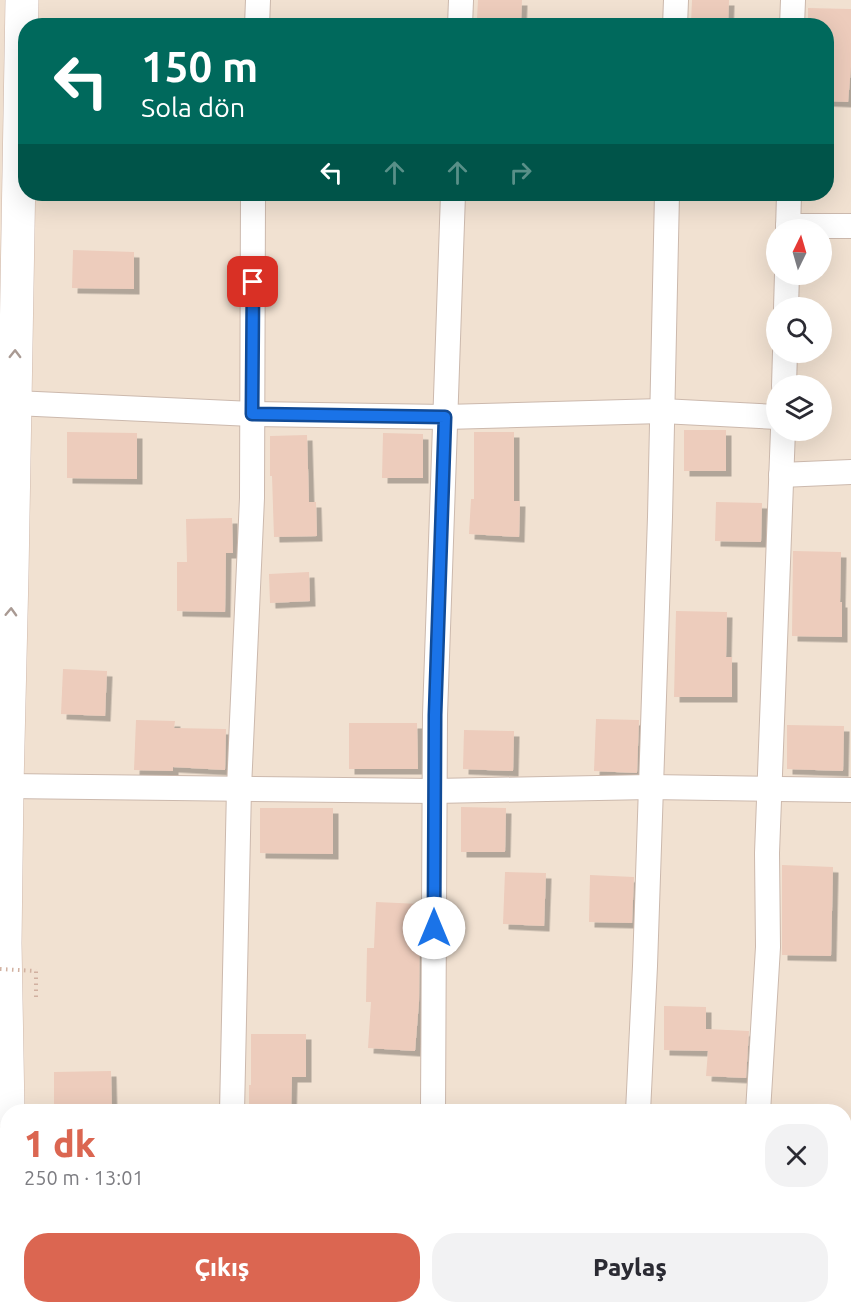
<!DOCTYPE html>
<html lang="tr">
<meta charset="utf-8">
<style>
:root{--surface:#fff;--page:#f2f2f3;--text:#2b2b33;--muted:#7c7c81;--accent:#db6651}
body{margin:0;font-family:Ubuntu,sans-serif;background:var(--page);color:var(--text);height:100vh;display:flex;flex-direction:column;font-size:22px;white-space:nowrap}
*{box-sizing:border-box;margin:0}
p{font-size:20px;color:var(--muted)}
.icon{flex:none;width:33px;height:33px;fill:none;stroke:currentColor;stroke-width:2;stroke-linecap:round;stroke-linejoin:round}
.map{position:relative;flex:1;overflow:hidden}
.details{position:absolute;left:0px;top:1104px;width:852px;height:210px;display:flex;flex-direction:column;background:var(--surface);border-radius:24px 24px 0 0;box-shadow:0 6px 24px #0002}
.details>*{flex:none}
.top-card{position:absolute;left:18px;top:18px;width:816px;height:183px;border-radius:24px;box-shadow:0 6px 24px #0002;background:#00695c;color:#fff;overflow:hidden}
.needle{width:39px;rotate:5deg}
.tools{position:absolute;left:766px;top:219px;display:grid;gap:12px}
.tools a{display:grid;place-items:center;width:66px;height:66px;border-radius:50%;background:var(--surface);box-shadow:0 6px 24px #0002;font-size:30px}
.pin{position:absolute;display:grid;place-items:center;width:51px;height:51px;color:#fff;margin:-26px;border-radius:12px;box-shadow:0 3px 9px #0006}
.me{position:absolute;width:66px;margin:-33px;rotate:0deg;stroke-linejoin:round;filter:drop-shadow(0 0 4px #0008)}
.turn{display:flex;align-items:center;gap:21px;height:126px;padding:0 24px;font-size:27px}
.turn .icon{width:78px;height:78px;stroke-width:2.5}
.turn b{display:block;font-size:42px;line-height:51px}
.lanes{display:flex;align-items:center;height:57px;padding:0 24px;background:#0003;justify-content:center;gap:30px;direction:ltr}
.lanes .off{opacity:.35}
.round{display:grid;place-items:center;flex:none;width:63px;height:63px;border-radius:24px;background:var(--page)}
.summary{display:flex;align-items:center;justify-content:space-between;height:102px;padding:0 24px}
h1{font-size:36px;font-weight:800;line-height:45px;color:var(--accent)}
.action{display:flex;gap:12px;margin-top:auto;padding:12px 24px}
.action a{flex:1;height:69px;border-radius:24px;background:var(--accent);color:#fff;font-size:24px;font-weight:800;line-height:69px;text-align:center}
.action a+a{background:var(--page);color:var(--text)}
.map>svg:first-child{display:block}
.residential{fill:#f1e1d1;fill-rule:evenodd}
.building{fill:#edccbc;filter:url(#shadow)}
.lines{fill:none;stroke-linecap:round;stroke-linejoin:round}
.minor-casing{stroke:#ccb9ad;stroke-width:26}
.secondary-casing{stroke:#cfb8ab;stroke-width:34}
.path{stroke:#d1b0a0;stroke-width:4;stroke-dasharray:1.5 4.5;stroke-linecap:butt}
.minor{stroke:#fff;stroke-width:24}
.secondary{stroke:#fff;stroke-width:33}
.path-bridge{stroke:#d1b0a0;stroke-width:4;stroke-dasharray:1.5 4.5;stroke-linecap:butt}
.oneway{stroke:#a99a93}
.route-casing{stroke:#114b97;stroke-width:15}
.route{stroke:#1a73e8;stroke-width:10}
</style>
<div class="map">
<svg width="851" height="1314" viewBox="0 0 851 1314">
<defs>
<filter id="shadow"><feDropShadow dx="5.5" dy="5.5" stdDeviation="0" flood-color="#0004"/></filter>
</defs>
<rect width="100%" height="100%" fill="#faefe2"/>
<path class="residential" d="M0 0H851V1314H0ZM26 26H826V194H26ZM777 230H822V274H777ZM777 308H822V352H777ZM777 386H822V430H777ZM8 1112H844V1306H8Z"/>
<g class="building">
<polygon points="478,0 522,0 521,21 477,19"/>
<polygon points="692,0 729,0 728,24 691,23"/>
<polygon points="808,8 851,9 851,67 848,102 826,101 826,26 808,26"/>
<polygon points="73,250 134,252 134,289 72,288"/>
<rect x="684" y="430" width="42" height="41"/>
<polygon points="67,432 137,433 137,479 67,478"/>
<polygon points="474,432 514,432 514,501 520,501 519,537 469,534 471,499 474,499"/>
<polygon points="383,433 423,434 423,478 382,478"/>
<polygon points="307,435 309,502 316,502 317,536 274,537 272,476 270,476 270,436"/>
<polygon points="716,502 762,503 761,542 715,541"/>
<polygon points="232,518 233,553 226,553 225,612 177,611 177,562 187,562 186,519"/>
<polygon points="793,551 841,552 840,602 842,602 842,637 792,636"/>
<polygon points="309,572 310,601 270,603 269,574"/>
<polygon points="676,611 727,612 726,657 732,657 732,697 674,697"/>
<polygon points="63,669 107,671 105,716 61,714"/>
<polygon points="596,719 639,720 637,773 594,771"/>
<polygon points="136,720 175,721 174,728 226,729 225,770 173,767 173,771 134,770"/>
<polygon points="349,723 417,723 418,769 349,769"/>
<polygon points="787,725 844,726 843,771 787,769"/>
<polygon points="464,730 514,731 513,771 463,769"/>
<polygon points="461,807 506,808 505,852 461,852"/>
<polygon points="260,808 333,808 333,854 260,853"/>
<polygon points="782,865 833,867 831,956 782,955"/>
<polygon points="505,872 546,873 544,926 503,924"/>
<polygon points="590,875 634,877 632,923 589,922"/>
<polygon points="376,902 420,904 419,1002 415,1051 368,1048 371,1002 366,1002 367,948 374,948"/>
<polygon points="664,1006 706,1007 706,1029 749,1031 746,1078 706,1076 708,1051 664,1050"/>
<polygon points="251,1034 306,1034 306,1077 292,1077 291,1112 249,1112 249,1085 251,1085"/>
<polygon points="111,1071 112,1112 54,1112 54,1072"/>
</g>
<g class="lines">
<defs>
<g id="minor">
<polyline points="257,26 258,0"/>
<polyline points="460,26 461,0"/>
<polyline points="675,26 676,0"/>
<polyline points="792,26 793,0"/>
<polyline points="788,226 851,226"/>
<polyline points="788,230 789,194"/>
<polyline points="786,308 787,274"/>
<polyline points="784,386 785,352"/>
<polyline points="15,403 252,414 445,417 662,411 777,417"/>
<polyline points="781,475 851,472"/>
<polyline points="7,786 434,791 650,787 851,790"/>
<polyline points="232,1112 239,788 252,498 253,194"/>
<polyline points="433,1112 435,715 453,194"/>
<polyline points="638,1112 645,966 660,517 667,194"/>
<polyline points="758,1112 768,947 767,853 783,430"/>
<polyline points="844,1239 851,1239"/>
<polyline points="503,1314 504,1306"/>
<polyline points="735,1314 736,1306"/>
</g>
<g id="secondary">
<polyline points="8,1112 5,943 7,786 12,573 22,0"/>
<polyline points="20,1306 20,1314"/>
</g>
</defs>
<use href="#minor" class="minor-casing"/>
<use href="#secondary" class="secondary-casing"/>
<polyline class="path" points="36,997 36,971"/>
<use href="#minor" class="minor"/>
<use href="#secondary" class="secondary"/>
<polyline class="path-bridge" points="0,969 36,971"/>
</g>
<defs><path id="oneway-chevron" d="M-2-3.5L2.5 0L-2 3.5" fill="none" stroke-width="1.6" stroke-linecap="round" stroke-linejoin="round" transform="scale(1.5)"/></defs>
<g class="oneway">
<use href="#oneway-chevron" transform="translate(15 354) rotate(-89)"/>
<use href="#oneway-chevron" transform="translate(11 612) rotate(-88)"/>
</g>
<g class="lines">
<defs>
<polyline id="route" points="253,282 252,414 445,417 435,715 434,928"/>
</defs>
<use href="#route" class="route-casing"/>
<use href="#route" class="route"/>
</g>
</svg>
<div class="tools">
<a><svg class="needle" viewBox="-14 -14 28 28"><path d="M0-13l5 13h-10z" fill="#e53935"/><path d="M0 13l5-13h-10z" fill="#7c7c81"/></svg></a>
<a><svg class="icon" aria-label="search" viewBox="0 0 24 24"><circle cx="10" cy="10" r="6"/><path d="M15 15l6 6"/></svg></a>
<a><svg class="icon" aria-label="layers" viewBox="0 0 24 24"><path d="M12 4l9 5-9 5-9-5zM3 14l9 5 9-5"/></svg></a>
</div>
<div class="pin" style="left:253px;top:282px;background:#d93025"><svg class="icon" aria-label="arrive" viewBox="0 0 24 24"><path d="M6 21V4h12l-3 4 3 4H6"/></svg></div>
<svg class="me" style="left:434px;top:928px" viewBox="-20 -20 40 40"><circle r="19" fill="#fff"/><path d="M0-13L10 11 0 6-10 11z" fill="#1a73e8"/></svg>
<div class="top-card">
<div class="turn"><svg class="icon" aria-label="left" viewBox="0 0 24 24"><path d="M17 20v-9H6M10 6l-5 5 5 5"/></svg><div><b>150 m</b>Sola dön</div></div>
<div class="lanes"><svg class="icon" aria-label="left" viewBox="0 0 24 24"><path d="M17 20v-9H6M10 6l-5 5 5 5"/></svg><svg class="icon off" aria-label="ahead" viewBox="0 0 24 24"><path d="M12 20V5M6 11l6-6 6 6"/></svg><svg class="icon off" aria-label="ahead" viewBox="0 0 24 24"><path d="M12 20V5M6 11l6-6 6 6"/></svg><svg class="icon off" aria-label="right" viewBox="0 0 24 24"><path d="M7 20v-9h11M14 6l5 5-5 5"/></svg></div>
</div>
<section class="details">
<div class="summary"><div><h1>1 dk</h1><p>250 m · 13:01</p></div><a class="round"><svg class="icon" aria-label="close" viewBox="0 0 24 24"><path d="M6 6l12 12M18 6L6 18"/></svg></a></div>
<div class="action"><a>Çıkış</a><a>Paylaş</a></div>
</section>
</div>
